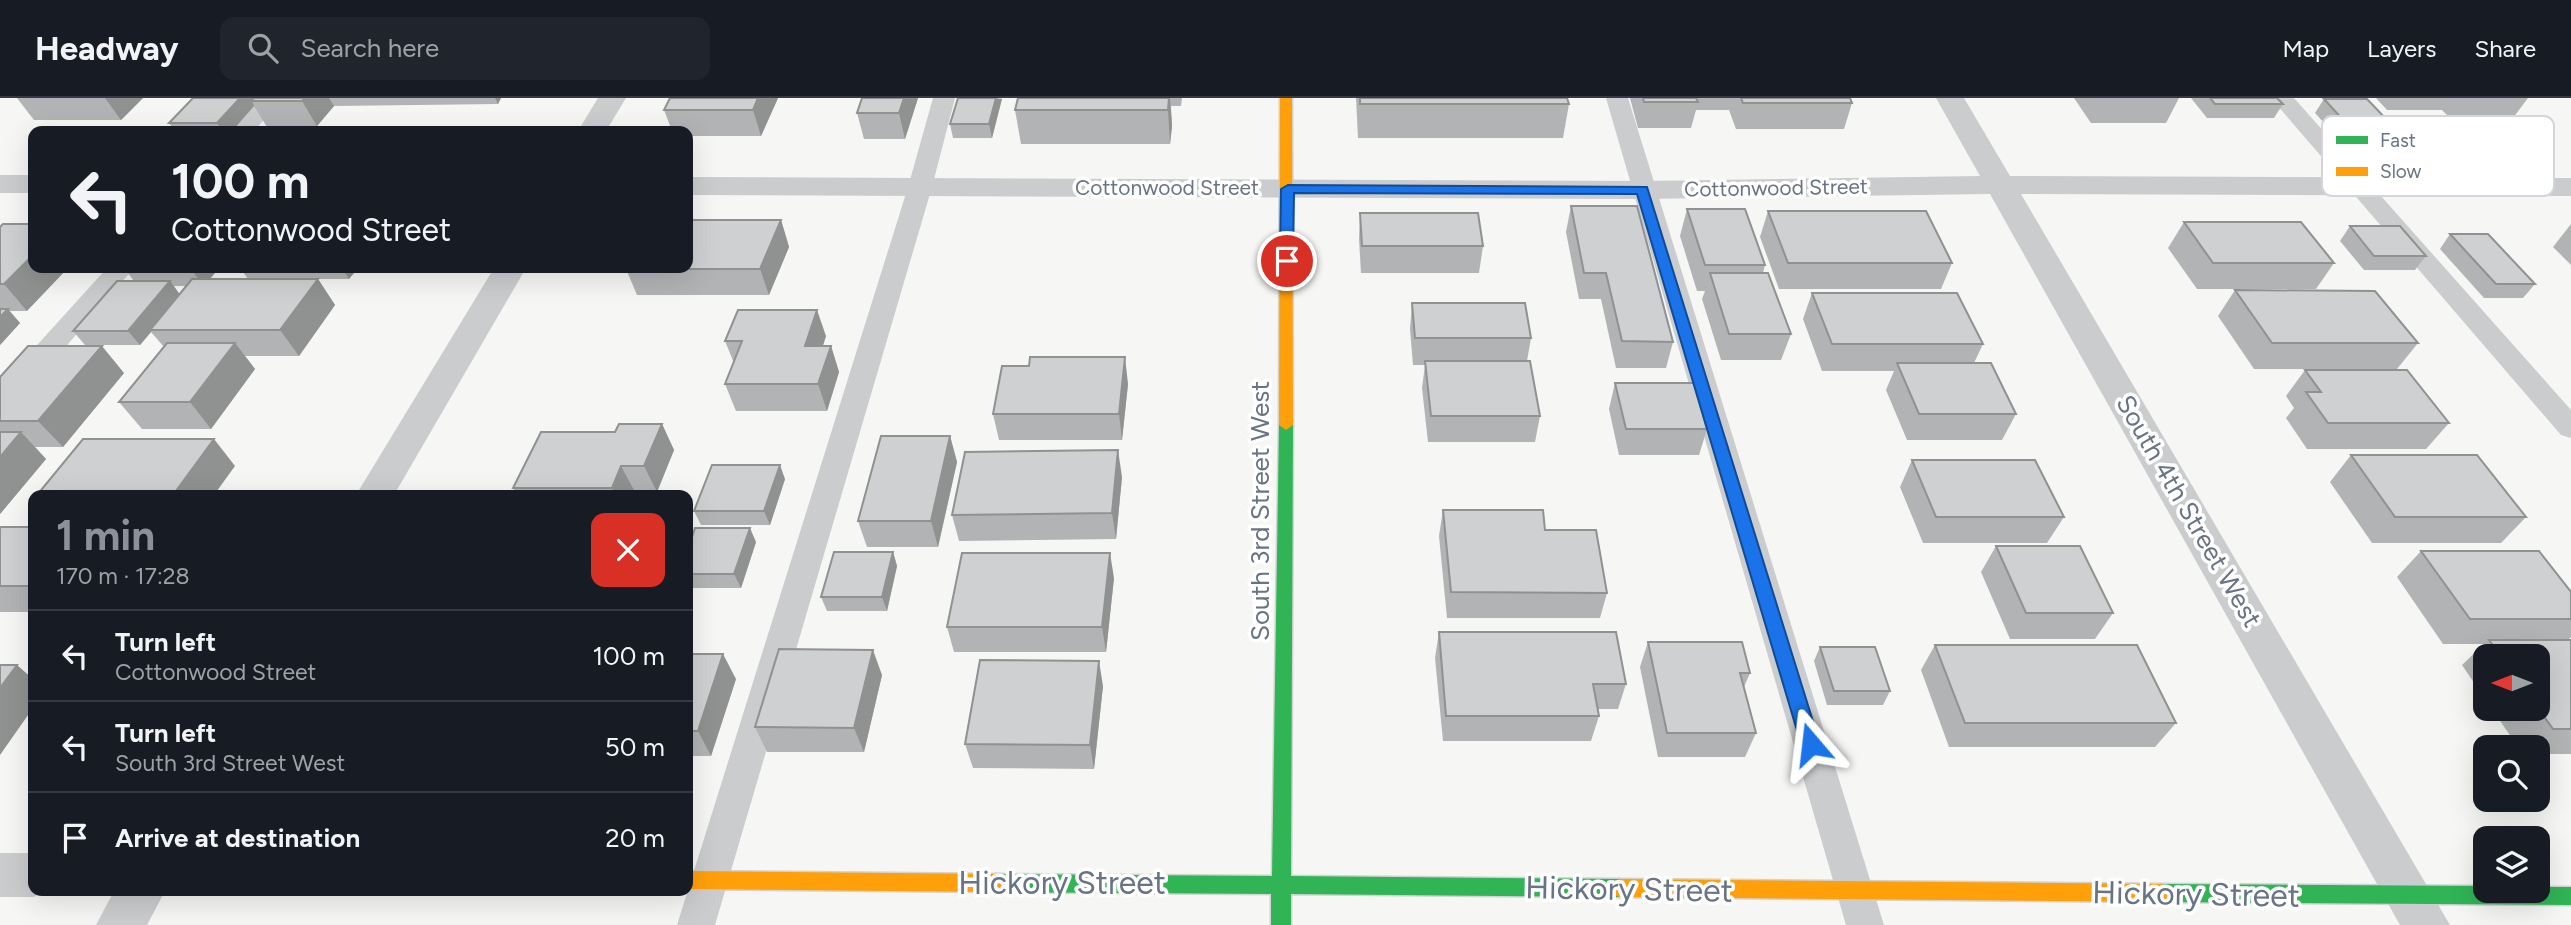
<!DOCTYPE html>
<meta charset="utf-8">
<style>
:root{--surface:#171b24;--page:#20242c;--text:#f1f3f6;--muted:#9ea1a6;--line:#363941;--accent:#8c9099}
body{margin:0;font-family:Figtree,sans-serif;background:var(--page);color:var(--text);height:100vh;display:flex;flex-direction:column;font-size:26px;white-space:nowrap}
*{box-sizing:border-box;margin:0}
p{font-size:23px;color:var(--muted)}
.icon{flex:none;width:38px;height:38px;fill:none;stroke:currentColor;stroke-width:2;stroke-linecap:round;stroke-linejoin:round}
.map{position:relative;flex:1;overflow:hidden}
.drawer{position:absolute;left:28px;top:392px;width:665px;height:406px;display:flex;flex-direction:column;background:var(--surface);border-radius:14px;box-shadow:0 7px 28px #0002}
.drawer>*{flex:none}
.guide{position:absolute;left:28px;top:28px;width:665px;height:147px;border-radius:14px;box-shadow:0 7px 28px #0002;background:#171b24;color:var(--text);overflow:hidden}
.needle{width:46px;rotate:270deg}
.buttons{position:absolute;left:2473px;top:546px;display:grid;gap:14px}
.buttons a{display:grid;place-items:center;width:77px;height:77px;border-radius:14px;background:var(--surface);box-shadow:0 7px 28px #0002;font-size:35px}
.pin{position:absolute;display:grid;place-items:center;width:60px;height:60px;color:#fff;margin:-30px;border:4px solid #fff;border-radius:50%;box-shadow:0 2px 7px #0007}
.me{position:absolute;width:77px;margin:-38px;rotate:343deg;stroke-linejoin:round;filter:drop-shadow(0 0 5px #0008)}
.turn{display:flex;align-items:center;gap:24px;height:147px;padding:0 28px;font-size:32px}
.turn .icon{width:91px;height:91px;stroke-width:2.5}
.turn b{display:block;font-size:49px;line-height:60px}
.round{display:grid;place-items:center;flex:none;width:74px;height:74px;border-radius:14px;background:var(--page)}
.summary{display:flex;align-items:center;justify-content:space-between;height:119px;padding:0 28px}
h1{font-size:42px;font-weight:700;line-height:52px;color:var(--accent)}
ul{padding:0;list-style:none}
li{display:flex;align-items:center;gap:21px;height:91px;padding:0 28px;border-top:2px solid var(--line)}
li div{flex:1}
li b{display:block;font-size:26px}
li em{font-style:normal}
header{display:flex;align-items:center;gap:42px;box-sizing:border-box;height:98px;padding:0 35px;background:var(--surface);border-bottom:2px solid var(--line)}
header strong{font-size:33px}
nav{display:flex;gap:38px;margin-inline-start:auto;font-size:24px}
.search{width:490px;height:63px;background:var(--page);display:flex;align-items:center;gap:18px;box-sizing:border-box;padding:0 24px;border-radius:14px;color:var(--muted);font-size:26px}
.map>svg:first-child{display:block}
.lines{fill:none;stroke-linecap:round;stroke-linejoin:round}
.fast-casing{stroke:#d3d3d4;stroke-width:3}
.slow-casing{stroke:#d3d3d4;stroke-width:3}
.lane{fill:#cbcccd;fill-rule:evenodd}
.street{fill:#cbcccd;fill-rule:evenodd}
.fast{fill:#30b455;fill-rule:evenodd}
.slow{fill:#ff9f0a;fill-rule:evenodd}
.wall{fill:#b1b3b4;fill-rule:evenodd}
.shaded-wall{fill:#909292}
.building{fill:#ced0d1;stroke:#909292;stroke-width:2}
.route{fill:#1a73e8;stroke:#114b97;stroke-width:2}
.labels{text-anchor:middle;stroke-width:7;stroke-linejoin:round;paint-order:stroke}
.far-street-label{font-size:21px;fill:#687483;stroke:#fff}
.street-label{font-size:26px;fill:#687483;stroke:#fff}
.near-street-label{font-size:32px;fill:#687483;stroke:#fff}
.key{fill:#fff;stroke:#d2d5da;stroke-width:2}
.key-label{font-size:19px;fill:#687483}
</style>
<header>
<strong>Headway</strong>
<div class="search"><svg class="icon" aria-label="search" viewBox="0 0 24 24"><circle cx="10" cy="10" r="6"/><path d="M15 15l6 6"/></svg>Search here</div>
<nav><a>Map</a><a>Layers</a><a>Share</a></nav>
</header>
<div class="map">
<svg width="2571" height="827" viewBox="0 0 2571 827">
<rect width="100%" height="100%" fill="#f6f6f5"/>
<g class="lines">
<defs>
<g id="fast">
<polygon points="1286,322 1293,327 1291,778 1619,781 1626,784 1629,790 1626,796 1619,799 1291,796 1291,827 1271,827 1271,796 998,794 991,791 988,785 991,779 998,776 1272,778 1279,327"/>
<polygon points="2161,786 2485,788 2485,793 2538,793 2538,789 2571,789 2571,807 2161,804 2154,801 2151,795 2154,789"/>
</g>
<g id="slow">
<polygon points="1280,0 1292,0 1293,327 1286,332 1279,327"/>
<polygon points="688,773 998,776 1005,779 1008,785 1005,791 998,794 688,791"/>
<polygon points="1619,781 2161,786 2168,789 2171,795 2168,801 2161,804 1619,799 1612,796 1609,790 1612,784"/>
</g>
</defs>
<use href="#fast" class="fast-casing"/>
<use href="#slow" class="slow-casing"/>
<g class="lane">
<polygon points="260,0 283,0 254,33 231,33"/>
<polygon points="933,0 955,0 932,89 715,827 677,827 908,89"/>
<polygon points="1606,0 1628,0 1884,827 1846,827"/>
<polygon points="2271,0 2294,0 2571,312 2571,340 2561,337"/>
<polygon points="107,170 134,170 10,313 0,316 0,288"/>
</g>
<g class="street">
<polygon points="598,0 626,0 606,33 578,33"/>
<polygon points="1936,0 1964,0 2010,78 2571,80 2571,98 2021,96 2450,827 2400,827 1990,96 1642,101 688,97 688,79 1642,83 1980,78"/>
<rect x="0" y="77" width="33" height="18"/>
<polygon points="494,170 526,170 394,397 356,397"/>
<polygon points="0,755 33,755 33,793 49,793 33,799 0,799"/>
<polygon points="114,793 165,793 147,827 96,827"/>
</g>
<use href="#fast" class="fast"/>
<use href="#slow" class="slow"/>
</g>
<g class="wall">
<polygon points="17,0 143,0 121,22 34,22"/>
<polygon points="193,0 501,0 498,6 334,8 317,28 267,29 254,8 232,33 175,33 169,25"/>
<polygon points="778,0 761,38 688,38 688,33 672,33 664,12"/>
<polygon points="918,0 905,41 864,41 857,15"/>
<polygon points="1002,0 992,40 953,40 950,26"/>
<polygon points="1018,0 1182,0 1181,8 1171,8 1172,28 1170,46 1021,46 1015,12"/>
<polygon points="1356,0 1567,0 1569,6 1563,40 1358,40"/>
<polygon points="1630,0 1850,0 1852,5 1844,31 1736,31 1729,12 1696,12 1691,30 1638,30"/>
<polygon points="2074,0 2179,0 2166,25 2091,25"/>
<polygon points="2191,0 2277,0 2283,6 2274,20 2207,20"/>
<polygon points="2376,0 2528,0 2510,24 2454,24 2442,12 2387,12"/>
<polygon points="2324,1 2389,24 2379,38 2336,38 2315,15"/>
<polygon points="1571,108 1673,244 1666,270 1616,270 1601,201 1579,201 1566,134"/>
<polygon points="1687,111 1765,167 1763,175 1791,236 1781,262 1721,262 1702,201 1705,193 1697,193 1680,138"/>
<polygon points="1768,113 1952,165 1941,191 1779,191 1760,139"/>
<polygon points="1360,115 1483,148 1479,175 1361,175 1359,141"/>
<polygon points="781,122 789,149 769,197 637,197 626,171"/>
<polygon points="2184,124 2334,165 2316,191 2197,191 2168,150"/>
<polygon points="2571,126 2571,167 2553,149"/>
<polygon points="2350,128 2426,158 2415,172 2364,172 2340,143"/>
<polygon points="0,129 27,213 9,213 20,225 0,247"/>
<polygon points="2450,136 2535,186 2523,200 2484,200 2440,151"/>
<path d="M124 170H219L210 181H248L240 170H358L349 181H318L335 207 299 258H245L255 271 211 331H142L119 304 164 249 151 234 140 247H85L73 233 134 183ZM174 188H186L179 196Z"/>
<polygon points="2235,192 2418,245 2397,271 2254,271 2218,218"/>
<polygon points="1812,195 1983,246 1974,265 2016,316 2002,342 1907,342 1886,292 1894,273 1822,273 1803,221"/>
<polygon points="1412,205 1531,240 1527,263 1540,318 1535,344 1428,344 1422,290 1425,267 1413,267 1410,231"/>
<polygon points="826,238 823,248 831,248 839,274 827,313 736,313 725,286 734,265 725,243"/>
<polygon points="2305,272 2449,325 2426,351 2307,351 2286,320 2294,310 2286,298"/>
<polygon points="124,275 63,349 35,349 46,361 0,416 0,279"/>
<polygon points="1615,285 1707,331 1699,357 1619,357 1609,311"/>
<polygon points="1128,286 1122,342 999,342 993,316"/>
<polygon points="662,326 674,352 657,394 635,394 634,397 518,397 513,390 615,334"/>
<polygon points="950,338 957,364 938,449 867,449 858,423"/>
<polygon points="2351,357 2526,419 2501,445 2372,445 2330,384"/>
<polygon points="1912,362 2064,419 2047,445 1923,445 1900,389"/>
<polygon points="1122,379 1116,441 959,443 952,417"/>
<polygon points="785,381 770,427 701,427 694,413"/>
<polygon points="1443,412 1545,432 1607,495 1600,520 1447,520 1439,438"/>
<polygon points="33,429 33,514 0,514 0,430"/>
<polygon points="756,444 741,490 688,490 688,451"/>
<polygon points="1996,448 2113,515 2095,541 2010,541 1981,474"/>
<polygon points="2421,453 2571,494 2571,539 2568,542 2571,542 2571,656 2538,656 2538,649 2518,649 2492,611 2538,611 2538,558 2485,558 2485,601 2462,567 2484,546 2443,546 2397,479"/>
<polygon points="893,454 897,468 887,513 827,513 821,499"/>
<polygon points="1114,480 1106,554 954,554 947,529"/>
<polygon points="1439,534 1626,586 1618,611 1597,611 1599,618 1591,643 1443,643 1435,560"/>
<polygon points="1648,544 1750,575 1744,589 1756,635 1745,659 1658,659 1640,569"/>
<polygon points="1935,547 2176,625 2155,649 1949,649 1921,572"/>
<polygon points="1820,549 1890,593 1883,607 1827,607 1814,563"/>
<polygon points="688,556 736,581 711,658 688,658"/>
<polygon points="882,577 864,654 767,654 755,629"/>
<polygon points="1103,588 1094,671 973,670 965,646"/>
</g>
<g class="shaded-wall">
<polygon points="105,0 143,0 121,22"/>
<polygon points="240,0 257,0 252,3 254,8 232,33 223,33 217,25"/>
<polygon points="305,0 329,0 334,8 317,28 302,3"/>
<polygon points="495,0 501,0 498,6"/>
<polygon points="758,0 778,0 761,38 753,12"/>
<polygon points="904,0 918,0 905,41 899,15"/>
<polygon points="996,0 1002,1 992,40 989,26"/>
<polygon points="1169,0 1170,0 1172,28 1170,46 1168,12"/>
<polygon points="781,122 789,149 769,197 760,171"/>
<polygon points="33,157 33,170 68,170 27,213 4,186"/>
<polygon points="190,170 219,170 204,188"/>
<polygon points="342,170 358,170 349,181"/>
<polygon points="318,181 335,207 299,258 280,232"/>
<polygon points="170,183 181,198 150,232 151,234 140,247 128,233"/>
<polygon points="8,211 20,225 0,247 0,219"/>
<polygon points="817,212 826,238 814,274 805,248"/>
<polygon points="235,245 255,271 211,331 190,304"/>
<polygon points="102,248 124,275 63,349 38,323"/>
<polygon points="831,248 839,274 827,313 818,286"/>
<polygon points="1125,259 1128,286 1122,342 1119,316"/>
<polygon points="662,326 674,352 657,394 644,368"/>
<polygon points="21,334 46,361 0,416 0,359"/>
<polygon points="950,338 957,364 938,449 931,423"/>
<polygon points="214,341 235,368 214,397 173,397"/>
<polygon points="1118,352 1122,379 1116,441 1112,415"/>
<polygon points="780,367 785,381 770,427 764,413"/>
<polygon points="621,368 635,394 634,397 616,397 612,390"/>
<polygon points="750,430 756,444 741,490 734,476"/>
<polygon points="893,454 897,468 887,513 882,499"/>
<polygon points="1110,455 1114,480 1106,554 1102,529"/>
<polygon points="873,552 882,577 864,654 854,630"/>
<polygon points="723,556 736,581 711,658 698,633"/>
<polygon points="1099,563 1103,588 1094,671 1090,647"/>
<polygon points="17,567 33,581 33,610 0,657 0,590"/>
</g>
<g class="building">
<polygon points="193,0 240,0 217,25 169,25"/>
<polygon points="254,0 305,0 302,3 252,3"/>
<polygon points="670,0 758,0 753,12 664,12"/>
<polygon points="862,0 904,0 899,15 857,15"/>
<polygon points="958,0 996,0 989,26 950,26"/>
<polygon points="1018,0 1169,0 1168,12 1015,12"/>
<polygon points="1360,0 1567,0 1569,6 1360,6"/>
<polygon points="1643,0 1696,0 1698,4 1644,4"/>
<polygon points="1741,0 1850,0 1852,5 1743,5"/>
<polygon points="2210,0 2277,0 2283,6 2215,6"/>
<polygon points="2324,1 2367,1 2389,24 2345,24"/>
<polygon points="1571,108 1637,108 1673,244 1622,243 1606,175 1584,175"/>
<polygon points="1687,111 1745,111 1765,167 1705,167"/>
<polygon points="1768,113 1926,113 1952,165 1788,165"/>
<polygon points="1360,115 1478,115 1483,148 1362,148"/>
<polygon points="688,122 781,122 760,171 626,171 688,170"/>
<polygon points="2184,124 2301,124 2334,165 2213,165"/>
<polygon points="3,126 33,126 33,157 4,186 0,186 0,129"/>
<polygon points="2350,128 2400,128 2426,158 2374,158"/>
<polygon points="2450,136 2488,136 2535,186 2496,186"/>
<polygon points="1710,175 1768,175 1791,236 1729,236"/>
<polygon points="192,181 318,181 280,232 150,232"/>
<polygon points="117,183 170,183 128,233 73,233"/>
<polygon points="2235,192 2375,193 2418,245 2272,245"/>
<polygon points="1812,195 1957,195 1983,246 1832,246"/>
<polygon points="1412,205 1525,205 1531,240 1415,240"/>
<polygon points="0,211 8,211 0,219"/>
<polygon points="738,212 817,212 805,248 831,248 818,286 725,286 742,243 725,243"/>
<polygon points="167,245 235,245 190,304 119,304"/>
<polygon points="28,248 102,248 38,323 0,323 0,279"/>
<polygon points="1030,259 1125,259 1119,316 993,316 1002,268 1029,268"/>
<polygon points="1425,263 1530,263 1540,318 1431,318"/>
<polygon points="1897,265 1991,265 2016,316 1919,316"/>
<polygon points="2305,272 2407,272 2449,325 2328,325 2306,294 2321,294"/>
<polygon points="1615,285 1694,285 1707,331 1626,331"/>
<polygon points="619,326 662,326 644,368 621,368 612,390 513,390 541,334 615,334"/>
<polygon points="0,334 21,334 0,359"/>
<polygon points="881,338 950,338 931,423 858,423"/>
<polygon points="83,341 214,341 173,397 37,397"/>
<polygon points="1118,352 1112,415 952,417 965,354"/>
<polygon points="2351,357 2477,357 2526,419 2395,419"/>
<polygon points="1912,362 2035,362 2064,419 1936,419"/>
<polygon points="712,367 780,367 764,413 694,413"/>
<polygon points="1443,412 1543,412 1545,432 1596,432 1607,495 1451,494"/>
<polygon points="1,429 33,429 33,488 0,488 0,430"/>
<polygon points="695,430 750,430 734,476 688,476 688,451"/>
<polygon points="1996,448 2080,448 2113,515 2026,515"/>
<polygon points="2421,453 2539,453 2571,494 2571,521 2470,521"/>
<polygon points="834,454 893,454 882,499 821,499"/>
<polygon points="962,455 1110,455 1102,529 947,529"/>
<polygon points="1439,534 1616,534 1626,586 1593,586 1599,618 1446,618"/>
<polygon points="2489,542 2571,542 2571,631 2553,631 2538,610 2538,558 2501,558"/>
<polygon points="1648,544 1742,544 1750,575 1740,575 1756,635 1667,635"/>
<polygon points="1935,547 2137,547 2176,625 1965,625"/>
<polygon points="1820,549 1875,549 1890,593 1834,593"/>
<polygon points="779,551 873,552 854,630 755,629"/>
<polygon points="688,556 723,556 698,633 688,633"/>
<polygon points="980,562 1099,563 1090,647 965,646"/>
<polygon points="0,567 17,567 0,590"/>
</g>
<polygon class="route" points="1288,87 1647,89 1820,646 1817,652 1811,654 1804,652 1801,646 1637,96 1294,95 1293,163 1287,167 1280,163 1281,91"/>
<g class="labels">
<g class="far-street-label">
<text x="1167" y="97">Cottonwood Street</text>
<text transform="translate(1776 90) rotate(-1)" y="7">Cottonwood Street</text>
</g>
<g class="street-label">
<text transform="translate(1260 413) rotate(-90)" y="9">South 3rd Street West</text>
<text transform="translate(2189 413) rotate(60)" y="9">South 4th Street West</text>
</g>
<g class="near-street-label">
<text x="1062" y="796">Hickory Street</text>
<text transform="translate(1629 791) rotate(1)" y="11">Hickory Street</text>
<text transform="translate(2196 796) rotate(1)" y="11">Hickory Street</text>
</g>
</g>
<rect x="2322" y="18" width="232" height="80" rx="10" class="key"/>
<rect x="2336" y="38" width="32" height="8" fill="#30b455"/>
<rect x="2336" y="69" width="32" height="9" fill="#ff9f0a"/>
<g class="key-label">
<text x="2380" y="49">Fast</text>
<text x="2380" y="80">Slow</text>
</g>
</svg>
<div class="buttons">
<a><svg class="needle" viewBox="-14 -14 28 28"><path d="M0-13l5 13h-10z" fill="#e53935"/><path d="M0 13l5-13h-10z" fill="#9ea1a6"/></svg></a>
<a><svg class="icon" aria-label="search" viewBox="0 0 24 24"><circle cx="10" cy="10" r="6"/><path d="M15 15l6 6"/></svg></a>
<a><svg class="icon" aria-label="layers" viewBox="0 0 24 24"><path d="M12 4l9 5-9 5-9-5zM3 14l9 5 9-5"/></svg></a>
</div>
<div class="pin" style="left:1287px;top:163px;background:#d93025"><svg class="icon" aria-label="arrive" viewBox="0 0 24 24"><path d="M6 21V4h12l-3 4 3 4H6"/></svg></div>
<svg class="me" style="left:1811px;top:646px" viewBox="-20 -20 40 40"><path d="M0-17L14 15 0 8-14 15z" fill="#1a73e8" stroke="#fff" stroke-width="4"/></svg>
<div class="guide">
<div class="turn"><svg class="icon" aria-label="left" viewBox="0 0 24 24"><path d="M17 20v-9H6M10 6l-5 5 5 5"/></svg><div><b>100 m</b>Cottonwood Street</div></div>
</div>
<section class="drawer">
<div class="summary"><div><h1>1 min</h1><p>170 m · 17:28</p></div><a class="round" style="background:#d93025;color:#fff"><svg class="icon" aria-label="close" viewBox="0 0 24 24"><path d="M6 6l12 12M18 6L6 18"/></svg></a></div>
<ul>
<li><svg class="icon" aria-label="left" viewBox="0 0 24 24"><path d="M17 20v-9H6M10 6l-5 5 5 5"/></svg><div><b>Turn left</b><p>Cottonwood Street</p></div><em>100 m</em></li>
<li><svg class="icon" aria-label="left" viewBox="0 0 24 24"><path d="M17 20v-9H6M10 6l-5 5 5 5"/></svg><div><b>Turn left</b><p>South 3rd Street West</p></div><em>50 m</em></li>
<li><svg class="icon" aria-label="arrive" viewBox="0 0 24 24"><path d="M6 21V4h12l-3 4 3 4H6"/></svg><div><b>Arrive at destination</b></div><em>20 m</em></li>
</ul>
</section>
</div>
